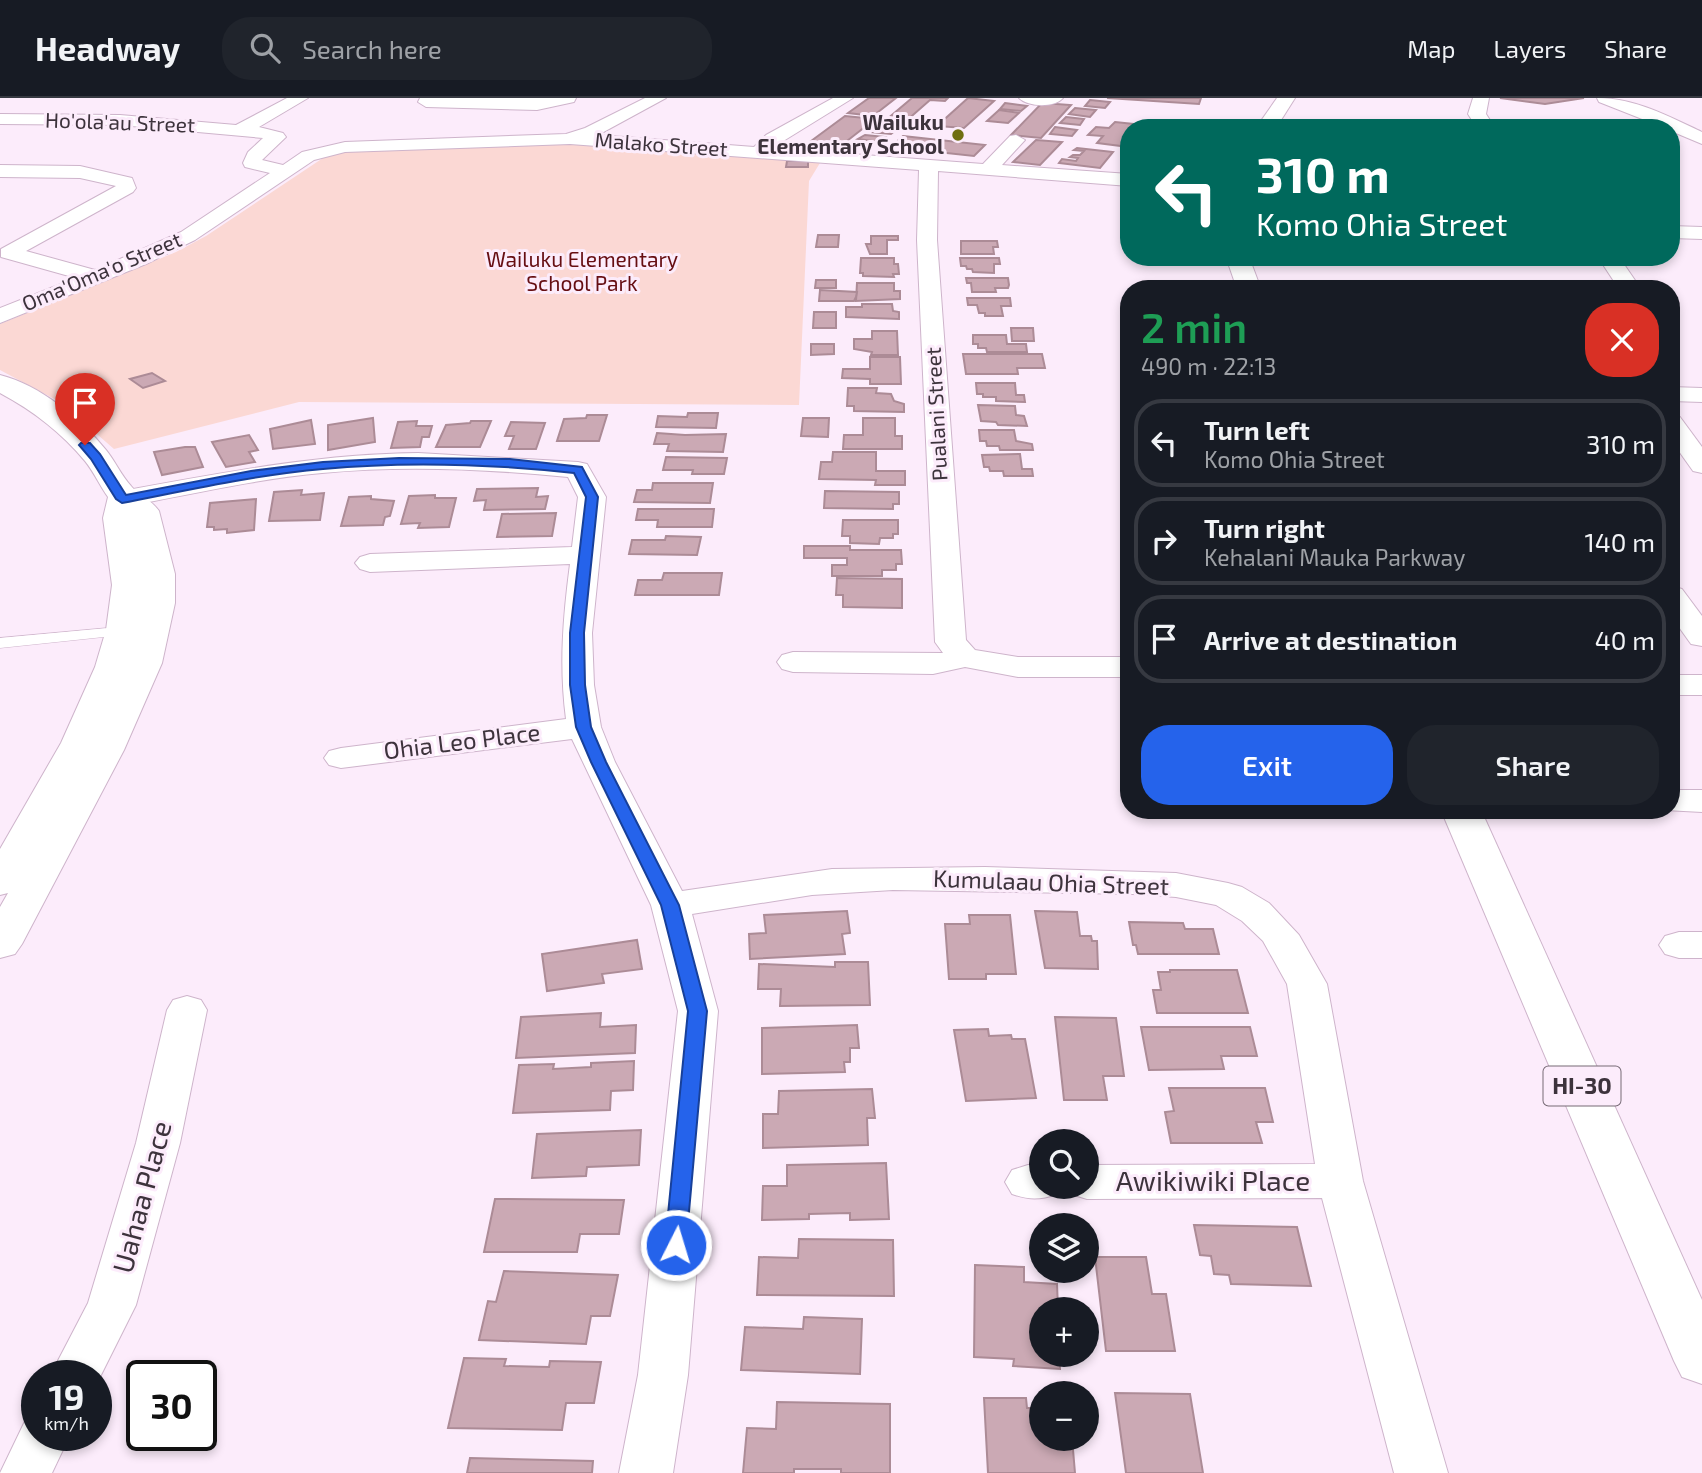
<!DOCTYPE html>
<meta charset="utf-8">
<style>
:root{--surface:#171b24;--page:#20242c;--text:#f1f3f6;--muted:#9ea1a6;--line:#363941;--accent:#2563eb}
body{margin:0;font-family:"Exo 2",sans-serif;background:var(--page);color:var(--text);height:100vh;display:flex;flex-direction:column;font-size:26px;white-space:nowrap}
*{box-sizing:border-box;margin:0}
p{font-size:23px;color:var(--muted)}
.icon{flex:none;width:38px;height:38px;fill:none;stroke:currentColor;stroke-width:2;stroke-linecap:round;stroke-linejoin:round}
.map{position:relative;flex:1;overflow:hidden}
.drawer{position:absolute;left:1120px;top:182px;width:560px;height:539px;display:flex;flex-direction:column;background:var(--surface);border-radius:28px;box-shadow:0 4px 10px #0003}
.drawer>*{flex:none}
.top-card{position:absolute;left:1120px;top:21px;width:560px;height:147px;border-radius:28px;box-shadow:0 4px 10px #0003;background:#00695c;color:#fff;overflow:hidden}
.fabs{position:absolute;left:1029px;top:1031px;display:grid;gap:14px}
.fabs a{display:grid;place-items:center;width:70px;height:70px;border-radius:50%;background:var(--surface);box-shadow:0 4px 10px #0003;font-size:35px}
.speed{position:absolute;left:21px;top:1262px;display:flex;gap:14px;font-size:35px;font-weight:700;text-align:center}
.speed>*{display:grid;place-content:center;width:91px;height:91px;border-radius:50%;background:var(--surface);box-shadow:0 4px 10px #0003;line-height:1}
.speed small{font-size:18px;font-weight:400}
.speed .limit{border:4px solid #111;border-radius:10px;background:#fff;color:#111}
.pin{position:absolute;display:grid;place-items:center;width:60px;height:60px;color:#fff;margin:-72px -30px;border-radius:50% 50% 50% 0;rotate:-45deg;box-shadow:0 0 7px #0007}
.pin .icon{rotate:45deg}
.me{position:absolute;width:77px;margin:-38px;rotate:5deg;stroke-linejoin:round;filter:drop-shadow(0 0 5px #0008)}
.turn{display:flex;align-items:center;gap:24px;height:147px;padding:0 21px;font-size:32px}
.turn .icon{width:91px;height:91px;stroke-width:2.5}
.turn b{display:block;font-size:49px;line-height:60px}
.round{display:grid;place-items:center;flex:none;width:74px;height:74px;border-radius:28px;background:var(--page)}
.headline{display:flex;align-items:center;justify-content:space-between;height:119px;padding:0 21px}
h1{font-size:42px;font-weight:600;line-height:52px;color:#1e9e55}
.action{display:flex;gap:14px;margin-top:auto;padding:14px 21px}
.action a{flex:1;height:80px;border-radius:28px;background:var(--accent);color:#fff;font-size:28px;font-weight:600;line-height:80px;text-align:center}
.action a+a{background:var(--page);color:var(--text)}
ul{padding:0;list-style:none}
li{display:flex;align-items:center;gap:21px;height:88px;margin:0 14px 10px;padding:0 7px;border:4px solid var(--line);border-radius:28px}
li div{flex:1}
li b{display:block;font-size:26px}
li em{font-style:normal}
header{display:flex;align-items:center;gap:42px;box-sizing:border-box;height:98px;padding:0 35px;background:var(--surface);border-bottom:2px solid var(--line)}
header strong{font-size:33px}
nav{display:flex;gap:38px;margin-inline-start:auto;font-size:24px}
.search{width:490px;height:63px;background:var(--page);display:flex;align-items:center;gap:18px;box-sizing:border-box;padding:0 24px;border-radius:28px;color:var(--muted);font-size:26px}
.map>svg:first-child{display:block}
.green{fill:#fbd8d4}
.building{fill:#cba9b4;stroke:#ac8b96;stroke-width:2}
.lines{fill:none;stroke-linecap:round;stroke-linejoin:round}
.service-casing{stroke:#ceb4cb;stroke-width:1}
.minor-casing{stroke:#ceb4cb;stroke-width:2}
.tertiary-casing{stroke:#ceb4cb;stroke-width:2}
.primary-casing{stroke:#ceb4cb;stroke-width:2}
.service{fill:#fff;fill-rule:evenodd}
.minor{fill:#fff;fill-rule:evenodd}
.tertiary{fill:#fff;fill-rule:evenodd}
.primary{fill:#fff;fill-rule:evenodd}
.route{fill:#2563eb;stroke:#184099;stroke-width:2}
.poi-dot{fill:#706f11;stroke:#fcecfb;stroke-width:2.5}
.labels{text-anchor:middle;stroke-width:6;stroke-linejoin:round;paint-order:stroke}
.far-street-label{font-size:21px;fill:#3d333c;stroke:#fcecfb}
.far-poi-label{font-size:21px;font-weight:bold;fill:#3d333c;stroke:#fcecfb;text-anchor:end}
.far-park-label{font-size:21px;fill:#660e12;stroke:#fcecfb}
.shield{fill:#fcecfb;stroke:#766a75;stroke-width:2}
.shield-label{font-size:23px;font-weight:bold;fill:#3d333c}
.street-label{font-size:24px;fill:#3d333c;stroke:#fcecfb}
.near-street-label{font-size:28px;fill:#3d333c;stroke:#fcecfb}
</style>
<header>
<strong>Headway</strong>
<div class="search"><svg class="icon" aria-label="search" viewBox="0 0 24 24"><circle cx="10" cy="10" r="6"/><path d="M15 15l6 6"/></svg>Search here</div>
<nav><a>Map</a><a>Layers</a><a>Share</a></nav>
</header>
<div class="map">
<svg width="1702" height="1375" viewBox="0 0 1702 1375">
<rect width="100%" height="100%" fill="#fcecfb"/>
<polygon class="green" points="550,44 823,60 809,83 799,307 299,304 114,351 60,304 0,272 0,226 176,154 206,138 326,58 342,53"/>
<g class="building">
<polygon points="869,0 896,0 873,18 848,15"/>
<polygon points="912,0 948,0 945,3 930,2 905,24 886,22"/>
<polygon points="968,0 994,3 964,30 937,28"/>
<polygon points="1107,0 1201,0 1199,6"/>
<polygon points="1500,0 1584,0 1545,6"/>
<polygon points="1090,2 1110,4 1105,10 1085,8"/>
<polygon points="1005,5 1027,8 1021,13 1000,11"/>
<polygon points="1042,5 1071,7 1041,40 1011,37"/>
<polygon points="1075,10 1096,12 1090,19 1069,16"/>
<polygon points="999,12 1019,15 1008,25 987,23"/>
<polygon points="845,18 875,21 838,50 807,46"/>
<polygon points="1066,19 1084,21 1080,27 1060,25"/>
<polygon points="1115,24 1153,28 1129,30 1129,49 1097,45 1103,38 1088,37 1096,29 1109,30"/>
<polygon points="876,29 897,31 891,36 870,34"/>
<polygon points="1055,29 1077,32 1072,38 1050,36"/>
<polygon points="865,37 885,39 879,44 858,41"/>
<polygon points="903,38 985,47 974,58 891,49"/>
<polygon points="1036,42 1062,44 1040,67 1013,64"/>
<polygon points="1077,50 1113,54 1100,70 1059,65 1062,61 1076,63 1078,60 1070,59 1073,57 1080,57 1084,53 1074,52"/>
<polygon points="787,63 808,63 808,69 786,69"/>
<polygon points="818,137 839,137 838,149 816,149"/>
<polygon points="871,138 898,138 898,142 887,142 887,156 870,156 866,146 871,146"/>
<polygon points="961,143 997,143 998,149 993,149 994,156 961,156"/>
<polygon points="861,160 894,160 894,166 898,166 899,176 893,176 894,179 863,178 863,175 860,175"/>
<polygon points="960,160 999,160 1000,166 994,166 994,175 973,174 972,171 967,171 966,168 961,168"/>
<polygon points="966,180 1008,180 1009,187 1008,190 995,190 996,194 972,194 971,185 967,185"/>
<polygon points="816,182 836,182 836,190 815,190"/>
<polygon points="857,185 894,185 894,193 900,193 900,201 856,203"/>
<polygon points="820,192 857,194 856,199 854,203 819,203"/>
<polygon points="967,200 1010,200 1011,208 1001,208 1003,218 985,218 985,215 979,215 977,207 968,207"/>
<polygon points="862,206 892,206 893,213 899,214 899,221 846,219 846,209 862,209"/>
<polygon points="814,214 836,214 836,230 813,230"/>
<polygon points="1011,230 1033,230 1034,243 1012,243"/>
<polygon points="872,233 897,233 898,257 871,257 872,254 854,251 854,241 872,241"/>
<polygon points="973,237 1006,237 1007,246 1026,246 1027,254 987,254 986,250 978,250 978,246 973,246"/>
<polygon points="811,246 834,246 834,256 811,257"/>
<polygon points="963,256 1042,256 1045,270 1017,270 1018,276 966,276"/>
<polygon points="870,259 900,259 901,286 870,286 870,281 842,280 843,271 870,271"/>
<polygon points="152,275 165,283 143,290 130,281"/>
<polygon points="976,285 1015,285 1016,297 1024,297 1025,304 996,303 996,299 983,299 983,296 977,296"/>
<polygon points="848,290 877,290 876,295 891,296 894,303 904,306 904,314 854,313 854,308 847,308"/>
<polygon points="978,307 1015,308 1016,317 1024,318 1027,328 998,327 996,324 981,323"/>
<polygon points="688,315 718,315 716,330 656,329 658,318 687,319"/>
<polygon points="587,317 607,317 599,343 557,343 564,321 586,320"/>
<polygon points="373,320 375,344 328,352 328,327"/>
<polygon points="803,320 829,320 828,339 801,338"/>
<polygon points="863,320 895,320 895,338 902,338 902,351 843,351 844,337 863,337"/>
<polygon points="311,322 315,346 273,351 270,331"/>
<polygon points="417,323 416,328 432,328 429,339 422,339 420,349 391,350 398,324"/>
<polygon points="471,323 491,323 480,349 436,349 446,327 470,325"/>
<polygon points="511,324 545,325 536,351 509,351 514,338 505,338"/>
<polygon points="979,332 1014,332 1016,343 1032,346 1033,352 1000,352 999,348 987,348 986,343 980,343"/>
<polygon points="657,335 685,337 726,336 723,354 667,353 669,346 654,346"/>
<polygon points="249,337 258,352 249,354 255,364 226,369 212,344"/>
<polygon points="185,349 195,349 203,369 162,377 154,354"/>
<polygon points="833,354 876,354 876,373 905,373 905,387 875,387 876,382 819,381 821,364 832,364"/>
<polygon points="1020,356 1022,371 1032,371 1033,378 1004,378 1003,373 990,373 989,369 984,369 982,357"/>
<polygon points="666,359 727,360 724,376 692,376 693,372 663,372"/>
<polygon points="653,385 713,385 710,405 634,404 637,392 652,392"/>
<polygon points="538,390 536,399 548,398 545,411 484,412 486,402 474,403 477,391"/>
<polygon points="302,392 301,397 324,395 320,422 269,423 274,394"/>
<polygon points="825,393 899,394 899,406 893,406 893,411 824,410"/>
<polygon points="435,397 435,400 456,400 449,429 418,430 420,425 401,426 409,398"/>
<polygon points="371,398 371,401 394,403 390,418 385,419 383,427 341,428 349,399"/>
<polygon points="256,401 254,432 227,435 227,431 214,432 214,429 207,429 210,405"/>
<polygon points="638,411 714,411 712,429 657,429 658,422 636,422"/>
<polygon points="556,415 552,438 497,439 502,416"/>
<polygon points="843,422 898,422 898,436 893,436 893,440 880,440 879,446 850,445 850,438 842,438"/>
<polygon points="666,438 701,439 697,457 629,456 632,442 665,442"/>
<polygon points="804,448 850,448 850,452 901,452 902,466 896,466 896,472 882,472 882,478 832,478 832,467 847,467 847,460 804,460"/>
<polygon points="664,475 722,475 719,497 635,497 638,482 662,482"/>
<polygon points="837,480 902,481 902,510 843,509 843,497 836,497"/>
<polygon points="847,813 850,835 842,836 845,856 750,861 749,836 766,835 764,817"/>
<polygon points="1035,813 1077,814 1080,838 1091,838 1092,843 1097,843 1098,871 1045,870"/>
<polygon points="969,817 1010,817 1016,876 986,876 986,881 949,881 945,826 970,826"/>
<polygon points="1129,824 1183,825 1185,831 1213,831 1219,856 1138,856 1136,847 1133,847"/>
<polygon points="637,842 642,871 602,876 604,885 547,893 542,856"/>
<polygon points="835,864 868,864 870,907 780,908 781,891 758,891 759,866 835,869"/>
<polygon points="1170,872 1237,872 1248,915 1157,915 1153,892 1161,892 1158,874 1170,874"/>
<polygon points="601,915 600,929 636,927 635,955 516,960 521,919"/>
<polygon points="1055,919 1116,920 1124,978 1103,978 1107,1002 1064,1002"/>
<polygon points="857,927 859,950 850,950 850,964 844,964 845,974 762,976 762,930"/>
<polygon points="1141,929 1250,929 1257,958 1221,958 1224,971 1149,972"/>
<polygon points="988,931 989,938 1011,937 1012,941 1025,941 1036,1000 966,1003 954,932"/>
<polygon points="634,963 633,992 611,993 610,1012 513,1015 519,967 554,966 553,971 591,969 591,965"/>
<polygon points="1169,990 1265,990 1273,1024 1256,1024 1262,1045 1171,1045 1165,1014 1174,1013"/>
<polygon points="872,991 875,1020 867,1020 868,1047 763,1050 763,1016 778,1016 779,993"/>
<polygon points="641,1032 639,1067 587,1069 586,1078 532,1080 537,1036"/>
<polygon points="886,1065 889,1121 850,1122 850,1115 809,1116 809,1121 762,1122 763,1088 787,1088 787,1067"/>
<polygon points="495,1101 624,1102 619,1136 580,1136 577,1154 484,1154"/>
<polygon points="1194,1127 1297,1129 1311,1188 1231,1186 1229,1177 1214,1176 1211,1158 1200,1157"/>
<polygon points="799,1141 893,1142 894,1198 757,1197 759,1159 798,1160"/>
<polygon points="1095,1159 1146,1159 1152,1196 1166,1196 1175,1253 1106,1253"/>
<polygon points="975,1167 1024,1169 1024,1184 1057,1186 1058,1211 1041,1211 1041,1256 1059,1256 1060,1271 1013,1268 1014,1261 974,1259"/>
<polygon points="504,1173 618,1177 610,1218 591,1218 586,1246 479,1242 488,1203 496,1204"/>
<polygon points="804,1219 862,1221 860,1276 741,1272 745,1229 803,1231"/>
<polygon points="464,1260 506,1261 504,1268 549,1269 550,1263 601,1264 594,1305 566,1305 562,1332 448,1330"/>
<rect x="1055" y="1289" width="19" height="6"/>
<polygon points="1115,1295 1190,1296 1203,1375 1126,1375"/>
<polygon points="984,1300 1026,1300 1027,1310 1041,1310 1041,1340 1072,1340 1075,1375 988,1375"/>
<polygon points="777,1304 890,1306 890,1375 841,1375 841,1371 794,1371 794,1375 743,1375 747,1330 776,1331"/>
<polygon points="470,1360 593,1363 592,1375 467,1375"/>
</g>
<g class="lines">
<defs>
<polygon id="service" points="108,530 116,535 113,538 0,550 0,540"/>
<g id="minor">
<polygon points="287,0 308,0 259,29 283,35 286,39 262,62 283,67 302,54 345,44 566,36 585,30 645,0 666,0 598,37 754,49 766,37 833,0 853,0 772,50 983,66 1010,38 1016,37 1025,42 1002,67 1129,76 1129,88 938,73 937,142 966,542 975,552 1018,559 1129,559 1129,579 1018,579 965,569 933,576 793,574 782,571 777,564 782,557 793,554 943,555 935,544 917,142 919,72 570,46 345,54 314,62 195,142 146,166 0,225 0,210 76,180 1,159 1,151 116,88 80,80 0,79 0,67 80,68 132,80 136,90 133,94 26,153 95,172 181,134 270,75 245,69 243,65 248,54 263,40 120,27 0,26 0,16 120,17 236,27"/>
<polygon points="420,0 576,0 574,4 537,12 426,9 418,4"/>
<path d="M1019 0H1063C1054 10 1028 9 1019 0Z"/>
<polygon points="1473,0 1489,0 1486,16 1495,30 1477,30 1468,16"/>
<path d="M1597 0C1635 0 1668 18 1702 34V46L1671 33V30H1665L1599 4Z"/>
<polygon points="1671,128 1702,129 1702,141 1671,140"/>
<polygon points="1598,159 1619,159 1641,191 1619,191"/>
<polygon points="1671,289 1702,290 1702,304 1671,303"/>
<polygon points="1671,316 1680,319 1702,349 1702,375 1693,373 1671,342"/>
<path d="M418 355 578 364 587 366 606 399 592 535 594 587 601 629 615 664 682 793 832 771 985 769 1176 775 1228 785 1242 789 1269 805 1299 837 1327 886 1363 1083 1448 1375H1394L1322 1100 1087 1101 1071 1096 1067 1088H1087V1067L1315 1066 1287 886 1263 843 1242 823 1216 807 1176 799 1133 796 893 792 812 797 692 816 718 913 688 1277 673 1375H619L638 1277 678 913 651 807 572 641 341 670 329 667 324 660 329 653 341 650 566 621C559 568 563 519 570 466L370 474 360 471 355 465 360 459 370 456 572 449 578 399 568 379C487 371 404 367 322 375 255 381 189 397 122 409L112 407 108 401 112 395 122 393C221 375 317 356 418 355Z"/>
<polygon points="1671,488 1682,491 1702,518 1702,548 1691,546 1671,518"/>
<rect x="1671" y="577" width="31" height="20"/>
<polygon points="1671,692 1702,692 1702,714 1665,712 1671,712"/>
<polygon points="1679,834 1702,834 1702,860 1679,860 1665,856 1659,847 1665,838"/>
<polygon points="187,898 201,902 207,912 180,1045 136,1207 96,1287 96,1278 50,1278 88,1205 136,1045 167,912 173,902"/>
<path d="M1028 1067H1041V1088H1061L1057 1096C1040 1102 1029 1102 1012 1096L1005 1084 1012 1072Z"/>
<polygon points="37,1317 37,1337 70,1337 52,1375 0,1375 26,1321"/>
</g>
<path id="tertiary" d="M0 277C40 287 81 321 106 352 115 363 121 377 131 388 139 398 152 402 159 413L175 476V505L162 565 124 652 22 846 15 856 0 860V809L8 795 0 797V751L61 645 95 569 106 532 112 487 103 420 108 399C100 388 94 374 85 363 62 335 32 312 0 295Z"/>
<g id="primary">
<polygon points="1277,0 1295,0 1276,30 1256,30"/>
<polygon points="1226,159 1249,159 1261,191 1237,191"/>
<polygon points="1441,712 1481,712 1702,1202 1702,1286 1682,1279 1674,1263"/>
</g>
</defs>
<use href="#service" class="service-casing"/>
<use href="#minor" class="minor-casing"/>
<use href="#tertiary" class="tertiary-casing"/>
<use href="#primary" class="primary-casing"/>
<use href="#service" class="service"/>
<use href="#minor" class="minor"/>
<use href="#tertiary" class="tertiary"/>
<use href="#primary" class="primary"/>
</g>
<path class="route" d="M81 345H90L100 356 126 397 251 373 323 364 399 360 510 361 582 369 598 399 584 535 585 587 591 629 606 664 679 807 707 913 686 1147 683 1153 676 1155 668 1153 665 1147 688 913 661 807 591 664 576 629 570 587V535L586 399 574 375C491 366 406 363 323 371 255 377 189 392 122 405L116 401 91 361 79 347Z"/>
<circle class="poi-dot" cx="958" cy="37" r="7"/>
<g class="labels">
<g class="far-street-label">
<text transform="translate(120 25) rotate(2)" y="7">Ho'ola'au Street</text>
<text transform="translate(661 47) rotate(4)" y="7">Malako Street</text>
<text transform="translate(102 174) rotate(-23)" y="7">Oma'Oma'o Street</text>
<text transform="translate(937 316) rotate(-93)" y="7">Pualani Street</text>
</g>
<g class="far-poi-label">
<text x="944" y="32">Wailuku<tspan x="944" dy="24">Elementary School</tspan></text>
</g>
<g class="far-park-label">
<text x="582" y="169">Wailuku Elementary<tspan x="582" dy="24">School Park</tspan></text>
</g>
<rect class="shield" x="1543.5" y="968.5" width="77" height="39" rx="5"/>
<g class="shield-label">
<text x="1582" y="996">HI-30</text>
</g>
<g class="street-label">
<text transform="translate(462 644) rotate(-7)" y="8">Ohia Leo Place</text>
<text transform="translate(1051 785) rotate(2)" y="8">Kumulaau Ohia Street</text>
</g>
<g class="near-street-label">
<text x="1213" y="1093">Awikiwiki Place</text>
<text transform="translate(142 1099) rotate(-75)" y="10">Uahaa Place</text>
</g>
</g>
</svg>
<div class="fabs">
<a><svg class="icon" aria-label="search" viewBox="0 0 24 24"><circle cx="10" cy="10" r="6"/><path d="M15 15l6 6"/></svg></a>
<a><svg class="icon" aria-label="layers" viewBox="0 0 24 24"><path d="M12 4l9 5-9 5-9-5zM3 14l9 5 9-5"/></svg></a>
<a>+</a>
<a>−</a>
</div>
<div class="speed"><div>19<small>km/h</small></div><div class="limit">30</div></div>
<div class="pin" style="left:85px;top:347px;background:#d93025"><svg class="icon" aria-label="arrive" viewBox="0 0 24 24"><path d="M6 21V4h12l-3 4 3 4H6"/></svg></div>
<svg class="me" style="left:676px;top:1147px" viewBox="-20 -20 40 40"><circle r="17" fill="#2563eb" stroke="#fff" stroke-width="3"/><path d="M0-11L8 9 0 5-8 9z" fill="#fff"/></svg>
<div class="top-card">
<div class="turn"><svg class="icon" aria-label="left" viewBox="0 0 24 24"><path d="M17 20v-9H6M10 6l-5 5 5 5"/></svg><div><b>310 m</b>Komo Ohia Street</div></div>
</div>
<section class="drawer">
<div class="headline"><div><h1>2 min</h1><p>490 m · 22:13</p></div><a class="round" style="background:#d93025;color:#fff"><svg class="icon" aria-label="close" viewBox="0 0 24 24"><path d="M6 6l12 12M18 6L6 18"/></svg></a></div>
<ul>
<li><svg class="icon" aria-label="left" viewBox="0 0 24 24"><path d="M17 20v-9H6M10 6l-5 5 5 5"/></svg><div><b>Turn left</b><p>Komo Ohia Street</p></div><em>310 m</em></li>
<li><svg class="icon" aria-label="right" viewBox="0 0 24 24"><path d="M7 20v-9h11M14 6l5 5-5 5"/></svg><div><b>Turn right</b><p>Kehalani Mauka Parkway</p></div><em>140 m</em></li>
<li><svg class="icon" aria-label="arrive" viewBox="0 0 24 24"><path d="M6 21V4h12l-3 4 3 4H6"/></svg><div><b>Arrive at destination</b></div><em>40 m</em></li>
</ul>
<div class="action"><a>Exit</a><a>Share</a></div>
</section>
</div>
